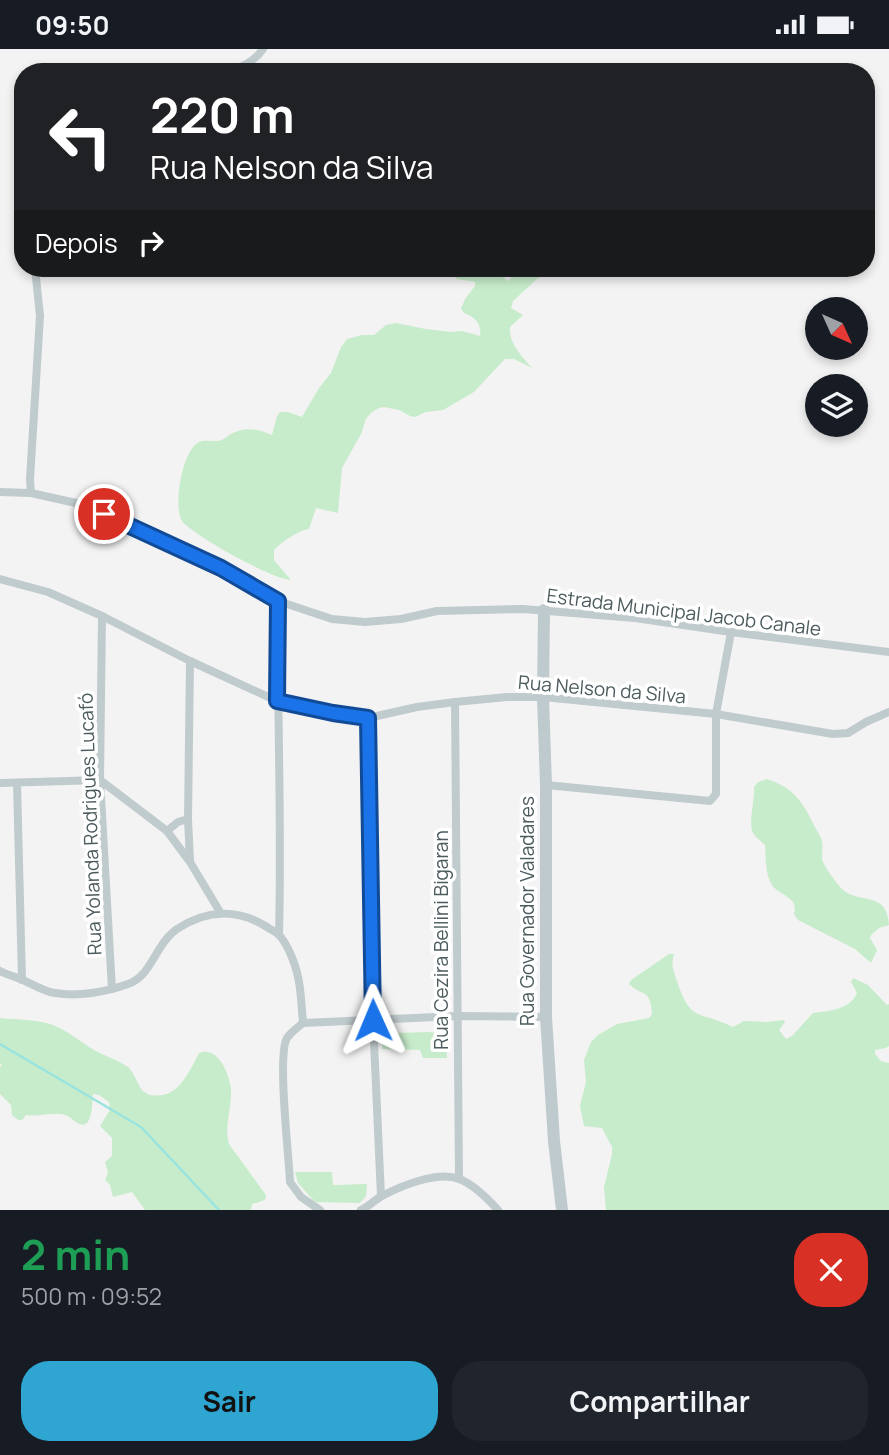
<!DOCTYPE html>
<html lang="pt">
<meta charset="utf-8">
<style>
:root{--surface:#171b24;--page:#20242c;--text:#f1f3f6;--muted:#9ea1a6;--accent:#2fa5d2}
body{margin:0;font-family:Manrope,sans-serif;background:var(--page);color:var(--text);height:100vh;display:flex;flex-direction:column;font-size:26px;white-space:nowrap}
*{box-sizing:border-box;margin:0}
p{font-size:23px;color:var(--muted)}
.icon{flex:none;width:38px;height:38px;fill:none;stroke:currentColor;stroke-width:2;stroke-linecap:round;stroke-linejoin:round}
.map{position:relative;height:1161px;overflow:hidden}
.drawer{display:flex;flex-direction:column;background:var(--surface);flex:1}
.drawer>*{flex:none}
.banner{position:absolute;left:14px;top:14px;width:861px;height:214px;border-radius:28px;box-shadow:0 4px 10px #0003;background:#202124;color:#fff;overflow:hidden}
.needle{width:46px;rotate:135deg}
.tools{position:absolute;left:805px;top:248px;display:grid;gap:14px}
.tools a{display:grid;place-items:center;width:63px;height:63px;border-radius:50%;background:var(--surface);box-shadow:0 4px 10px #0003;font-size:35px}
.pin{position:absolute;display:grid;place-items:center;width:60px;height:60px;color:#fff;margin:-30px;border:4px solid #fff;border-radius:50%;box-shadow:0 2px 7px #0007}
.me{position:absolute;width:77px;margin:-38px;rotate:359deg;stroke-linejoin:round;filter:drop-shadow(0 0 5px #0008)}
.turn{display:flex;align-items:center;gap:24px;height:147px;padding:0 21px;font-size:32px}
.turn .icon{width:91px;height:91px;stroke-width:2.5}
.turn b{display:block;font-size:49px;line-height:60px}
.then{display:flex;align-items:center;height:66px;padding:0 21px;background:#0003;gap:14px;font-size:26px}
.round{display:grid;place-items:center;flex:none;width:74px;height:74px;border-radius:28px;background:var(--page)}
.summary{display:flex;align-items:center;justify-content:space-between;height:119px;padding:0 21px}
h1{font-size:42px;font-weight:700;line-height:52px;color:#1e9e55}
.primary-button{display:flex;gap:14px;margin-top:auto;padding:14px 21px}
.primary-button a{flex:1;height:80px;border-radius:28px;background:var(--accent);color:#111;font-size:28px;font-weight:700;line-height:80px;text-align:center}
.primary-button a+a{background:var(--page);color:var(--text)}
.status{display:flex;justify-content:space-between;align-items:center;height:49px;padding:0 35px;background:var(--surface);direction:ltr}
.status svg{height:19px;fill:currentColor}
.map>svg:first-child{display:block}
.green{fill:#c7eccb}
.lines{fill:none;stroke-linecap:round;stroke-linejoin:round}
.stream{stroke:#99e4de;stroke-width:2.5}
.street{stroke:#c0cbcd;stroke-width:8}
.secondary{stroke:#becace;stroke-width:12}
.route-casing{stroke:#114b97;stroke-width:18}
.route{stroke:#1a73e8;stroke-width:12}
.labels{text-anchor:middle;stroke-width:7;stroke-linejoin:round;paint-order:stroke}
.street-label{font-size:19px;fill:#4c5b5e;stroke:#fff}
</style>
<div class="status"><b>09:50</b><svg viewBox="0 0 49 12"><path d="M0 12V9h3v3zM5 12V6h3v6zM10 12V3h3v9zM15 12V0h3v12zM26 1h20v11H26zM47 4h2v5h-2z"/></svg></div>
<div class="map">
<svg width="889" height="1161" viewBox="0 0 889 1161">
<rect width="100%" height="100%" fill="#f4f3f3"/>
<g class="green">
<path d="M452 219H491L508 232 520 219H555L537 230 513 252 511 259 523 266 510 278C509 295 521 306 532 319L514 310H505L474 343 443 361 426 363 415 368 410 367 399 361 384 358 379 359 371 364 366 370 361 385 342 419 338 464 316 459 309 480C297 482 283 492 274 501V511L291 531C274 531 192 486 182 472 173 457 182 406 196 395 204 389 213 394 222 391 225 389 228 387 231 385 245 377 258 380 272 386L277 367 280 363H288L302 368 319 339 331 324 341 298 347 290 362 286H374L386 276 396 274 426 280 451 283 462 282 480 287C482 275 475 268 464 264L461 260 465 250 475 237V233L457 230 454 227Z"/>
<path d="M767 730C794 739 803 753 815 778 817 782 821 788 822 792 823 797 822 803 822 809 822 815 837 835 842 840 860 856 887 841 889 876L879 879 871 886 870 889 877 901 871 914 855 900 798 871 794 865C799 847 779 847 772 836 765 825 766 809 765 796 761 792 756 789 753 784 748 774 755 751 754 738L758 733Z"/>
<path d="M669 905H674C671 917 673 920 677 932 691 975 699 961 733 978L744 972 767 973 784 971 785 973 779 981 786 990 792 987 813 964C828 962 850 961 857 944L851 933 853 929 868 936 887 956 889 955V997L886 999 875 1001V1005L881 1012 889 1014V1161H606L604 1138 612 1105V1098L602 1079 584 1077 580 1057 586 1033 584 1011 591 993 598 986 617 975 649 969 652 965C650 939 644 949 629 935L631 931Z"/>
<path d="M0 969C17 971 37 970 53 976 68 982 81 993 94 1001 105 1007 118 1011 128 1018 137 1026 138 1044 151 1046 178 1051 189 1023 199 1004 218 997 229 1024 231 1040 232 1059 224 1076 229 1095L266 1146 265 1151 252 1155 251 1161H145L132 1143 113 1148 110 1136 105 1131 108 1124 105 1113 112 1107V1089L100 1077 110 1061 109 1053 99 1046 93 1045C92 1054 93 1085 76 1073 71 1070 69 1066 61 1065 50 1064 38 1068 26 1066L22 1071H18L12 1066 11 1056 0 1045V1018L2 1016 0 1015Z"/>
<polygon points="428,983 441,984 446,991 447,1009 423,1009 420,1001 382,1000 383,993 392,984"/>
<polygon points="295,1123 332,1123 333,1136 367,1135 366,1147 360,1154 315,1153 298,1134"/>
</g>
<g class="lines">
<polyline class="stream" points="0,995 141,1078 219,1161"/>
<g class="street">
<path d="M227 23C241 19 255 12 263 0"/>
<polyline points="0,443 31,444 85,456 221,519 278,552 332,570 365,573 401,570 437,562 523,560 635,569 731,583 889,603"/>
<polyline points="31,444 30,430 40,267 35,219"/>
<polyline points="0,530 48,543 102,567 190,612 277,652 318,662 368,669 417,658 455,653 507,648 543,648 716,665 833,685 848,684 866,673 889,663"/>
<path d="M278 552C277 664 282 775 279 886"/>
<polyline points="102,567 100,731 112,940"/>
<polyline points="190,612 188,770 190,812"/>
<polyline points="455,653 459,1129"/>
<polyline points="368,669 373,971 381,1147"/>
<polyline points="0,734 100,731 167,782 190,813 220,863"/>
<polyline points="17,734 22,931"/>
<polyline points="546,736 710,752 716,745 716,665 731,583"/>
<polyline points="167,782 178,773 188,770"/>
<path d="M0 922C8 926 17 928 25 932 34 936 45 943 55 944 78 948 106 943 128 935 152 927 155 895 177 880 206 861 237 859 267 878 271 881 277 883 280 887 285 893 290 903 293 911 301 931 301 952 303 974"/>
<polyline points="303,974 458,967 546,968"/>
<path d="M303 974C298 978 291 983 287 989 277 1006 289 1108 290 1133L301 1148 320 1161"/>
<path d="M361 1161C370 1157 375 1150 384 1146 403 1136 438 1122 459 1130 473 1135 488 1150 498 1161"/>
</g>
<polyline class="secondary" points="544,561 543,648 546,736 546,968 554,1092 562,1161"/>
</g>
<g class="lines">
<defs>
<polyline id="route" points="104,465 221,519 278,552 277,652 333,664 368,669 373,971"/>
</defs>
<use href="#route" class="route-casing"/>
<use href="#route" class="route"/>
</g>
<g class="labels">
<g class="street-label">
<text transform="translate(684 563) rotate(7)" y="7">Estrada Municipal Jacob Canale</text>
<text transform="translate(602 640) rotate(5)" y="7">Rua Nelson da Silva</text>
<text transform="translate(90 775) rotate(-92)" y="7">Rua Yolanda Rodrigues Lucafó</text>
<text transform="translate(527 862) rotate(-90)" y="7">Rua Governador Valadares</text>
<text transform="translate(441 891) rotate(-90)" y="7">Rua Cezira Bellini Bigaran</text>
</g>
</g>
</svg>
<div class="tools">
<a><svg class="needle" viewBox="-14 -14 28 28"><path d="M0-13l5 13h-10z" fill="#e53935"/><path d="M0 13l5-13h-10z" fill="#9ea1a6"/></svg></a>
<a><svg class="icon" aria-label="layers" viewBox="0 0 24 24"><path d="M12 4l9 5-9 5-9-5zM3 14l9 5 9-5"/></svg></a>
</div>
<div class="pin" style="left:104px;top:465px;background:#d93025"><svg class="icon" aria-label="arrive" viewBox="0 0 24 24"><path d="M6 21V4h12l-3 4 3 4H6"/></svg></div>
<svg class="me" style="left:373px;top:971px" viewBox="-20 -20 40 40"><path d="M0-17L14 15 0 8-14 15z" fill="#1a73e8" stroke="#fff" stroke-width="4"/></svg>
<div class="banner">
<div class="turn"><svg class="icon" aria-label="left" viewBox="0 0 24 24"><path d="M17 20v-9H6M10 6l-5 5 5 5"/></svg><div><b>220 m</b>Rua Nelson da Silva</div></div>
<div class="then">Depois<svg class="icon" aria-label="right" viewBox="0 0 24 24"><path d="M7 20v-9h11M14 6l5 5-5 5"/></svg></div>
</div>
</div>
<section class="drawer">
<div class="summary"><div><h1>2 min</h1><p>500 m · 09:52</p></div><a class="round" style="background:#d93025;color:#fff"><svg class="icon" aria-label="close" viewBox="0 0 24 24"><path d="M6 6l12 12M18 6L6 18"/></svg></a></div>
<div class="primary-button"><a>Sair</a><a>Compartilhar</a></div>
</section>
